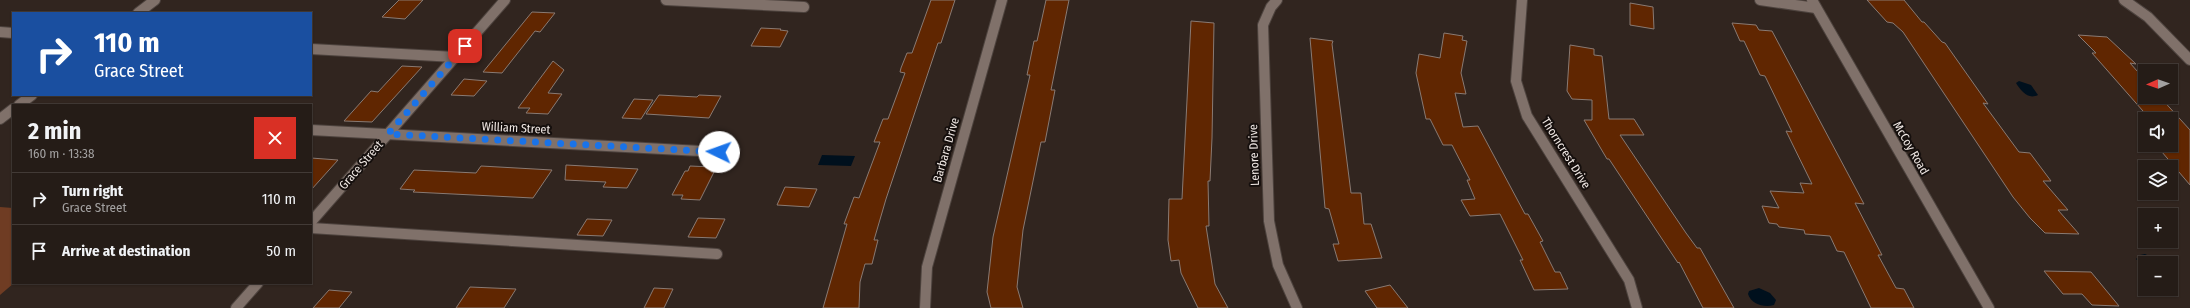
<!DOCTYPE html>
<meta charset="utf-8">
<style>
:root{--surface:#251c17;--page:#2d2520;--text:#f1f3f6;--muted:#a3a1a1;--line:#423a36}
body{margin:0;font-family:"Fira Sans Condensed",sans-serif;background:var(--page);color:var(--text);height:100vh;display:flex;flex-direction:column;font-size:15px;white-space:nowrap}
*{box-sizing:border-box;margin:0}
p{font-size:13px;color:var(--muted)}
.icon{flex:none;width:22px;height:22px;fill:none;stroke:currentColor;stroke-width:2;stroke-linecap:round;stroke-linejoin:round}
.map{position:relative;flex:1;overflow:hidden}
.details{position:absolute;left:12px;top:104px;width:300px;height:180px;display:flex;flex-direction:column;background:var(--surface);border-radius:0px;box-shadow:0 1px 3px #0004,0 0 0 1px var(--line)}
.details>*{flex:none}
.hud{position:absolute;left:12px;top:12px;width:300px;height:84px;border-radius:0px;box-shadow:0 1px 3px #0004,0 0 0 1px var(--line);background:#1a4fa0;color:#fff;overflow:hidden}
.needle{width:26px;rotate:268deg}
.tools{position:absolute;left:2138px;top:64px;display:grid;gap:8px}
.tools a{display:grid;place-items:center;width:40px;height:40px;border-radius:0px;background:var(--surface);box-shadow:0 1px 3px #0004,0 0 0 1px var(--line);font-size:20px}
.pin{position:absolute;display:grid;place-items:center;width:34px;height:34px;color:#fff;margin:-17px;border-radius:8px;box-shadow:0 2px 6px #0006}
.me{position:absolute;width:44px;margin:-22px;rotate:273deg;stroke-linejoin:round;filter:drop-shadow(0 0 3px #0008)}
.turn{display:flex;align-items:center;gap:14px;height:84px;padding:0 16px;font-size:18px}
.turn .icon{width:52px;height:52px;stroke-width:2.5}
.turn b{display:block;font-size:28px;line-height:34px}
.round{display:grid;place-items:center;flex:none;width:42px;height:42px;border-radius:0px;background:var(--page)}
.headline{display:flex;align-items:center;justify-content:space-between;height:68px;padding:0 16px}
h1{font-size:24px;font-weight:700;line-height:30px}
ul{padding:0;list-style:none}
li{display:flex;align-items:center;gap:12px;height:52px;padding:0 16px;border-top:1px solid var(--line)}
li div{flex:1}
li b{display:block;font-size:15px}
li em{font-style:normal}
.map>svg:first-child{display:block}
.green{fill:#6f3c23}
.water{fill:#00101d}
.building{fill:#602601;stroke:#897a73}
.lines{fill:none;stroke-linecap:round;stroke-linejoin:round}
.minor-casing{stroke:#4d433e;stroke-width:12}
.minor{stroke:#80716a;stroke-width:10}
.route{stroke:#1a73e8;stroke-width:7;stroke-dasharray:0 12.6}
.labels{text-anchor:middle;stroke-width:4;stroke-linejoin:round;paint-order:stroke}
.street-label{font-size:12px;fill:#f1e9e5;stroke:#150f0d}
</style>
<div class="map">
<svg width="2190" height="308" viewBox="0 0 2190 308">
<rect width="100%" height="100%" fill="#31251f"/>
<polygon class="green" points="0,207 13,208 14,283 0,295"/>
<g class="water">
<path d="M2019 81 2031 85 2038 95C2028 100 2021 91 2016 83Z"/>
<polygon points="822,155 855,156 851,166 818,165"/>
<polygon points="2145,254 2163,263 2145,263 2145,268 2136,259 2140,255"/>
<path d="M1759 288 1770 293 1776 300 1774 305C1764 308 1751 304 1748 294L1749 291Z"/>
</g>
<g class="building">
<polygon points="399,0 423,0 405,19 382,17"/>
<polygon points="931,0 955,0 941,43 938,43 886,199 874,240 878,240 872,264 865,264 860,282 859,308 823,308 847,224 844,224 854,197 859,198 880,142 874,142 883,119 888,119 905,73 900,72 901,68 907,53 912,53"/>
<polygon points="1046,0 1069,0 1051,90 1055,90 1045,142 1041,142 1023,230 1017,287 1023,308 991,308 987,292 993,237 1030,75 1027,75 1034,41 1037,41"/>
<polygon points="1867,0 1904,0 1922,22 1924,22 1942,42 1945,43 1988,104 1983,103 2019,152 2030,153 2051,181 2043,181 2068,210 2058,210 2079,234 2045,233 2030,218 2013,197 1903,32 1893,23 1887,22"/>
<polygon points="1630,3 1653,7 1654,29 1630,25"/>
<polygon points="532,12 555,13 540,32 535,31 502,73 483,72"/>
<polygon points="1191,21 1214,23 1212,138 1210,181 1208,181 1209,226 1206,226 1215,284 1228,308 1198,308 1181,273 1179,260 1171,261 1168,240 1169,199 1182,199"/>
<polygon points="1732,23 1756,25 1759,30 1772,31 1864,204 1855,203 1882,255 1878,255 1896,288 1904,289 1914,308 1871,308 1844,252 1837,251 1830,236 1805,234 1804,230 1779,227 1777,224 1769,223 1762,206 1779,208 1770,191 1804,193 1800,183 1812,184 1786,131 1792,132 1765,76 1760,75 1744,41 1740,41"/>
<polygon points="761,28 781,29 780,30 788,31 780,47 751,46"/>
<polygon points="1444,33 1463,36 1462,40 1467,41 1461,73 1466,94 1455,93 1463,127 1478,126 1525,214 1528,214 1543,241 1540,242 1555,272 1560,272 1568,289 1534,290 1520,260 1523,260 1500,214 1470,216 1461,200 1475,199 1467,180 1470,180 1452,145 1443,145 1430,119 1426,119 1416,73 1419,54 1440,58"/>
<polygon points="2078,35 2107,37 2136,64 2130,63 2145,80 2145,97 2160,97 2190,130 2190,185 2156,145 2171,145 2171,119 2150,119 2092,53 2096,53"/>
<polygon points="1310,38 1333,41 1332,44 1351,193 1361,193 1364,224 1371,224 1382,258 1338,261 1333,244 1339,244 1329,209 1325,208"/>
<polygon points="1570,45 1594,49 1594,55 1602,56 1609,119 1634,119 1644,135 1620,135 1686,233 1697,248 1700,248 1734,308 1703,308 1679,262 1678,263 1609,159 1607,159 1584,120 1592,120 1592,100 1572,99 1567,91"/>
<polygon points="553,61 564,70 548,93 562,94 548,114 526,113 530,108 518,108"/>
<polygon points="402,66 422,67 372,122 344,121 371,91 378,92"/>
<polygon points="464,79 487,81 474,96 451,95"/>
<polygon points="659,95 697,97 699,95 721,96 709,118 646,114"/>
<polygon points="634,99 653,100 641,119 622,118"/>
<polygon points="311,158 338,160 311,190"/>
<polygon points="566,165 638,169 627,188 603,187 606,182 565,180"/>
<polygon points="481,166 552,170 533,198 413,192 415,190 400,189 414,170 476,173"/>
<polygon points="690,166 713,167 711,172 714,172 700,200 681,199 683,195 672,195 685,171 688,171"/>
<polygon points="785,187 817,189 809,207 777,205"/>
<polygon points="698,218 725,219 716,238 688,237"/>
<polygon points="587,219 612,220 603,236 577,235"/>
<polygon points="2044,271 2091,272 2119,306 2092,305 2082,294 2063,294"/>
<polygon points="1390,285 1408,308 1377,308 1365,291"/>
<polygon points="470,287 516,289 504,308 456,308"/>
<polygon points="654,288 673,289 664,308 644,308"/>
<polygon points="329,290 352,292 339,308 313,308"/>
</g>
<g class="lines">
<defs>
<g id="minor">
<polyline points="666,0 804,7"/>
<polyline points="1277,0 1271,7 1263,25 1269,221 1278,265 1297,308"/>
<polyline points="1522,0 1516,81 1527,116 1629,280 1637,308"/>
<polyline points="1760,0 1816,8"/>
<polyline points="1812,0 1989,308"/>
<polyline points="2124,0 2148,17 2190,60"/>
<polyline points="138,13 155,0"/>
<polyline points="0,32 13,33"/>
<polyline points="311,49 455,57"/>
<polyline points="19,105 32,95"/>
<polyline points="0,119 13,109"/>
<polyline points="311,130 719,152"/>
<polyline points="311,222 505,0"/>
<polyline points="311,228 717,254"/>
<polyline points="236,308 258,283"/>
<polyline points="925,308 927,267 1002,0"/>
</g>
</defs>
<use href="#minor" class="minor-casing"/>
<use href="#minor" class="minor"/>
</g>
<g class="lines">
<polyline class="route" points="465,46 388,134 719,152"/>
</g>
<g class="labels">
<g class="street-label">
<text transform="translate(516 128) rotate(3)" y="4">William Street</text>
<text transform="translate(1911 148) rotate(60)" y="4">McCoy Road</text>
<text transform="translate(946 150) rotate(-74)" y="4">Barbara Drive</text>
<text transform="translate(1566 153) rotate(58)" y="4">Thorncrest Drive</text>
<text transform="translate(1254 155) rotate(-92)" y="4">Lenore Drive</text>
<text transform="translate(361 165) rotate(-49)" y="4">Grace Street</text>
</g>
</g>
</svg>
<div class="tools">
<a><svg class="needle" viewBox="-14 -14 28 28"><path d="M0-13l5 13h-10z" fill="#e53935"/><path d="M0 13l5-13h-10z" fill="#a3a1a1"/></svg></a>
<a><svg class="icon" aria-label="sound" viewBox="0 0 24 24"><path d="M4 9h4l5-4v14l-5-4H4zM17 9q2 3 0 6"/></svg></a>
<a><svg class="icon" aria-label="layers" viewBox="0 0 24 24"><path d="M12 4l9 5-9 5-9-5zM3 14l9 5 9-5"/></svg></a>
<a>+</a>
<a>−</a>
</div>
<div class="pin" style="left:465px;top:46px;background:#d93025"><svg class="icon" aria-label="arrive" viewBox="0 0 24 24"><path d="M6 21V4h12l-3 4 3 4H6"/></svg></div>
<svg class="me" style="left:719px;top:152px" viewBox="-20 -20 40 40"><circle r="19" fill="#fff"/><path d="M0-13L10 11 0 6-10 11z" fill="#1a73e8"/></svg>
<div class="hud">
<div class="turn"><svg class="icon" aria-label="right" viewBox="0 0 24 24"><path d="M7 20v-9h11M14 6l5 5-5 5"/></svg><div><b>110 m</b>Grace Street</div></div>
</div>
<section class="details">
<div class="headline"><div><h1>2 min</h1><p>160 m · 13:38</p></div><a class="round" style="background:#d93025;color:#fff"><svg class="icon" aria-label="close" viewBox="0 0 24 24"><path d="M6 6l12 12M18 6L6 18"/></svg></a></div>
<ul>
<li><svg class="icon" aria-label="right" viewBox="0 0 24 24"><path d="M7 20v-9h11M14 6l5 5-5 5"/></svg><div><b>Turn right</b><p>Grace Street</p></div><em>110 m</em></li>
<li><svg class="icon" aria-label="arrive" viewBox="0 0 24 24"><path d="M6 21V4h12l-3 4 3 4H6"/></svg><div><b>Arrive at destination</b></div><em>50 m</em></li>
</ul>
</section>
</div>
